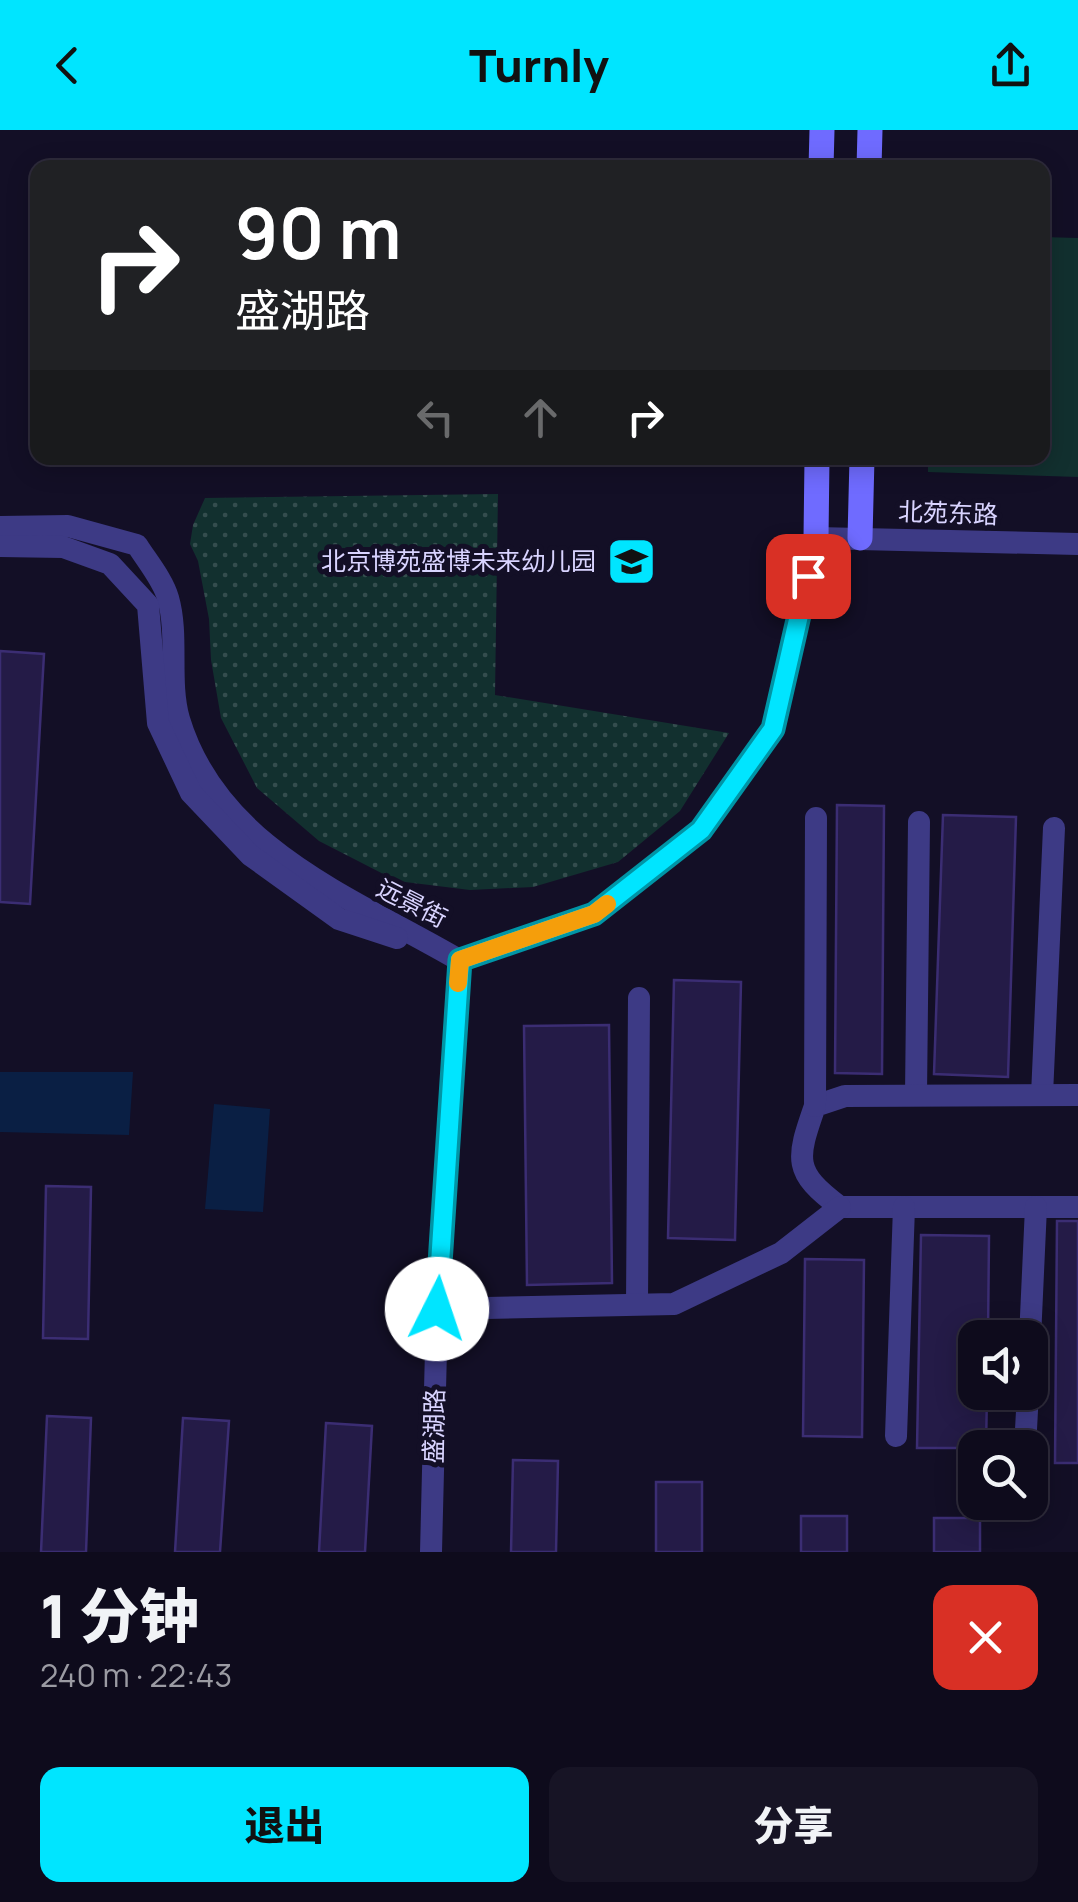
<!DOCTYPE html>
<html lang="zh">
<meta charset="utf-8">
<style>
:root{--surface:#0e0b1c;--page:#171425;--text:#f1f3f6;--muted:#9b9ba3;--line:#2e2b3b;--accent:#00e5ff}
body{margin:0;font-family:Manrope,"Noto Sans SC",sans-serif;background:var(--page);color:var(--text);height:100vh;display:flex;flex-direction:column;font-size:38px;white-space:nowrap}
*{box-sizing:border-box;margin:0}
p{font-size:32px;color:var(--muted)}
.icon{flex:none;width:55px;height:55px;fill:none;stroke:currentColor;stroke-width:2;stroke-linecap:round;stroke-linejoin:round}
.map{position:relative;height:1422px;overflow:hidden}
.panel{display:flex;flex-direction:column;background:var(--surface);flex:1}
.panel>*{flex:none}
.banner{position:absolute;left:30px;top:30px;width:1020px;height:305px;border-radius:20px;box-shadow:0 5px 25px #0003,0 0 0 2px var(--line);background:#202124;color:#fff;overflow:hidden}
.buttons{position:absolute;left:958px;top:1190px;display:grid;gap:20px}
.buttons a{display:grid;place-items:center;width:90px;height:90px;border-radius:20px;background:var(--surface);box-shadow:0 5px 25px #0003,0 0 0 2px var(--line);font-size:50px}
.pin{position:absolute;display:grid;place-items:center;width:85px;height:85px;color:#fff;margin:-42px;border-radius:20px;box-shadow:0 5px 15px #0006}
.me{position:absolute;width:110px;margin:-55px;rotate:4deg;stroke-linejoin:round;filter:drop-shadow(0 0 8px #0008)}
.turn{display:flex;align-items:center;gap:35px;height:210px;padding:0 40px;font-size:45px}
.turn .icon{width:130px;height:130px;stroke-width:2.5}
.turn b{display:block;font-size:70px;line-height:85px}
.lanes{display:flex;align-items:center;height:95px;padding:0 40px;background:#0003;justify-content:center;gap:50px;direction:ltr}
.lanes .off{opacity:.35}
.round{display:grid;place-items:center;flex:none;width:105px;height:105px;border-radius:20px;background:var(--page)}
.summary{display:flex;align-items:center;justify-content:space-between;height:170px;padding:0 40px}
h1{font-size:60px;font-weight:800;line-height:75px}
.primary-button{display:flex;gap:20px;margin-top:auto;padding:20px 40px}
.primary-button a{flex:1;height:115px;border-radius:20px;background:var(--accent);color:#111;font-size:40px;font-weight:800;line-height:115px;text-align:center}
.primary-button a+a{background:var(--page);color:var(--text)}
header{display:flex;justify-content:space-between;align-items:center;height:130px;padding:0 40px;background:var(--accent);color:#111;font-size:45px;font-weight:800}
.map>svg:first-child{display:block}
.grass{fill:url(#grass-dots)}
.garden{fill:#12302f}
.water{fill:#0a1f44}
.building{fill:#241b47;stroke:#3b2d73;stroke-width:2.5}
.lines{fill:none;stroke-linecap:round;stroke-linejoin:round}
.minor{stroke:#3d3a85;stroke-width:22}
.secondary{stroke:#6f6bff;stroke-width:25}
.route-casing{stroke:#0095a6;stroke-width:25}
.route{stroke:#00e5ff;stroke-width:18}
.slow{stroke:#f59e0b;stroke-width:18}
.labels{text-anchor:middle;stroke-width:10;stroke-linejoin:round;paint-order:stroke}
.street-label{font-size:25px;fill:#d9d4ff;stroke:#130f26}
.poi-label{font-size:25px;fill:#d9d4ff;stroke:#130f26;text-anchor:end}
</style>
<header><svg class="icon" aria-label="back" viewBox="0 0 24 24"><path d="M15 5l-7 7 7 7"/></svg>Turnly<svg class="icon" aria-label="share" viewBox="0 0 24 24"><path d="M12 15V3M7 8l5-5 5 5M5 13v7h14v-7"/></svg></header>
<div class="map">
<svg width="1078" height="1422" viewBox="0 0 1078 1422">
<defs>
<pattern id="grass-dots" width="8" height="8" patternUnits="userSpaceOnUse" patternTransform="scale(2.5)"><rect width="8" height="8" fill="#12302f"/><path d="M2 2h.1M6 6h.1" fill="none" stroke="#344d4e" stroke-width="1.8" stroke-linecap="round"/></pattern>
</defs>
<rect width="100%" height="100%" fill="#130f26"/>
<polygon class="grass" points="498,364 495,565 729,603 680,681 618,732 533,757 470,760 397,751 319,711 257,658 221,588 211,530 209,489 198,431 190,414 193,395 205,368"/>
<polygon class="garden" points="1043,107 1078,108 1078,347 928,342 928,328 1042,328"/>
<g class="water">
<polygon points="0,942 133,942 129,1005 0,1002"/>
<polygon points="214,974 270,979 263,1082 205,1079"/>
</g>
<g class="building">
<polygon points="0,521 44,524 30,774 0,772"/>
<polygon points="837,675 884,676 882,944 835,943"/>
<polygon points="943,685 1016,687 1008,947 934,944"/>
<polygon points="674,850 741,852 735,1110 668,1108"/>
<polygon points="609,895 612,1153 527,1155 524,896"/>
<polygon points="46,1056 91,1057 88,1209 43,1208"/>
<polygon points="1057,1091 1078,1091 1078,1333 1055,1333"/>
<polygon points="921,1105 989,1106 988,1208 975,1208 975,1262 987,1262 986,1318 917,1318"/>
<polygon points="805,1129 864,1130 862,1307 803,1306"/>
<polygon points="47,1286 91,1288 86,1422 41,1422"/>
<polygon points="183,1288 229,1291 220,1422 175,1422"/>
<polygon points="326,1293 372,1296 365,1422 319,1422"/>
<polygon points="513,1330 558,1331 556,1422 511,1422"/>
<rect x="656" y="1352" width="46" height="70"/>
<rect x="801" y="1386" width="46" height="36"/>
<rect x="934" y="1388" width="46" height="34"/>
</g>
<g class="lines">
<g class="minor">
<path d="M0 397 68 396 137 415C147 431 163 450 168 468 179 506 168 551 179 589 218 719 353 768 459 830"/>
<polyline points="0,416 63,417 110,434 148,475 158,593 191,663 250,725 339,789 397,808"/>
<polyline points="459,830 594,784 701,700 773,599 816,408 1078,414"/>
<polyline points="916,965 919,692"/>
<polyline points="1042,965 1054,698"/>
<path d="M1078 965 845 966 815 976C796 1030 793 1042 840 1077H1078"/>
<polyline points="815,976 816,688"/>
<polyline points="637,1174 639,868"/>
<polyline points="437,1179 674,1174 781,1123 840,1077"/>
<polyline points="1030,1208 1036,1077"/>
<polyline points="896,1306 904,1077"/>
<polyline points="1025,1318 1028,1262"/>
<polyline points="431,1422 437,1179 459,830"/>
</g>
<g class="secondary">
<polyline points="821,38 822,0"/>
<polyline points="869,38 870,0"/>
<polyline points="816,408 817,328"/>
<polyline points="860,408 862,328"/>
</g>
</g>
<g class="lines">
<defs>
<polyline id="route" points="437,1179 460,830 594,784 701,700 773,599 808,446"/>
</defs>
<use href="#route" class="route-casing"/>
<use href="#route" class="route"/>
<polyline class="slow" points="458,853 460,830 594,784 607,774"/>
</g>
<defs>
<symbol id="school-square" viewBox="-11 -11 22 22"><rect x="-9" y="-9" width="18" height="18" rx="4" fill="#00e5ff" stroke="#130f26"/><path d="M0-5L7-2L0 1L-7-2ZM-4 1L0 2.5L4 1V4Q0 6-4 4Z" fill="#111"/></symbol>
</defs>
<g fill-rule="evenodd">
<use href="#school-square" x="604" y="404" width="55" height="55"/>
</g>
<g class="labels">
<g class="street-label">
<text transform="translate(948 383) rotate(2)" y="9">北苑东路</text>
<text transform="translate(412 773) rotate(27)" y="9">远景街</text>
<text transform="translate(434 1296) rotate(-89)" y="9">盛湖路</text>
</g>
<g class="poi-label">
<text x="596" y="440">北京博苑盛博未来幼儿园</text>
</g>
</g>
</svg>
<div class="buttons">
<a><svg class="icon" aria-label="sound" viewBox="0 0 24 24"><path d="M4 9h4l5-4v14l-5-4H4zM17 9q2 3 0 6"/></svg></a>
<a><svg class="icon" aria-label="search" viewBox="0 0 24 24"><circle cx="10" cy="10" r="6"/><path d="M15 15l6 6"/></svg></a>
</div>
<div class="pin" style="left:808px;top:446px;background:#d93025"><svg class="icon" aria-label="arrive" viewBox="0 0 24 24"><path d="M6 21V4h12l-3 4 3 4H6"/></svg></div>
<svg class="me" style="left:437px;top:1179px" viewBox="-20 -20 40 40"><circle r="19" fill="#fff"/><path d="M0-13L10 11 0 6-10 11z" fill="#00e5ff"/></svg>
<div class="banner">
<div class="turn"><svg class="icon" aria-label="right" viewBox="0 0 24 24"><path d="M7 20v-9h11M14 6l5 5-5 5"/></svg><div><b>90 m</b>盛湖路</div></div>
<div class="lanes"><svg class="icon off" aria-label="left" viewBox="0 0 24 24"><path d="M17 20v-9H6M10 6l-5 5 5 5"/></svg><svg class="icon off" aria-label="ahead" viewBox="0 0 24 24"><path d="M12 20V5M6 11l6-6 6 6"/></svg><svg class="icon" aria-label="right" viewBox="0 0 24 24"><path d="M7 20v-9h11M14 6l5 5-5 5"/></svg></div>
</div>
</div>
<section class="panel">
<div class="summary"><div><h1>1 分钟</h1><p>240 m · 22:43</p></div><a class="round" style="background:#d93025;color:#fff"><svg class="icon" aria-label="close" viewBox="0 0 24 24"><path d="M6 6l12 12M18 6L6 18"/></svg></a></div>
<div class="primary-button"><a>退出</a><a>分享</a></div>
</section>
